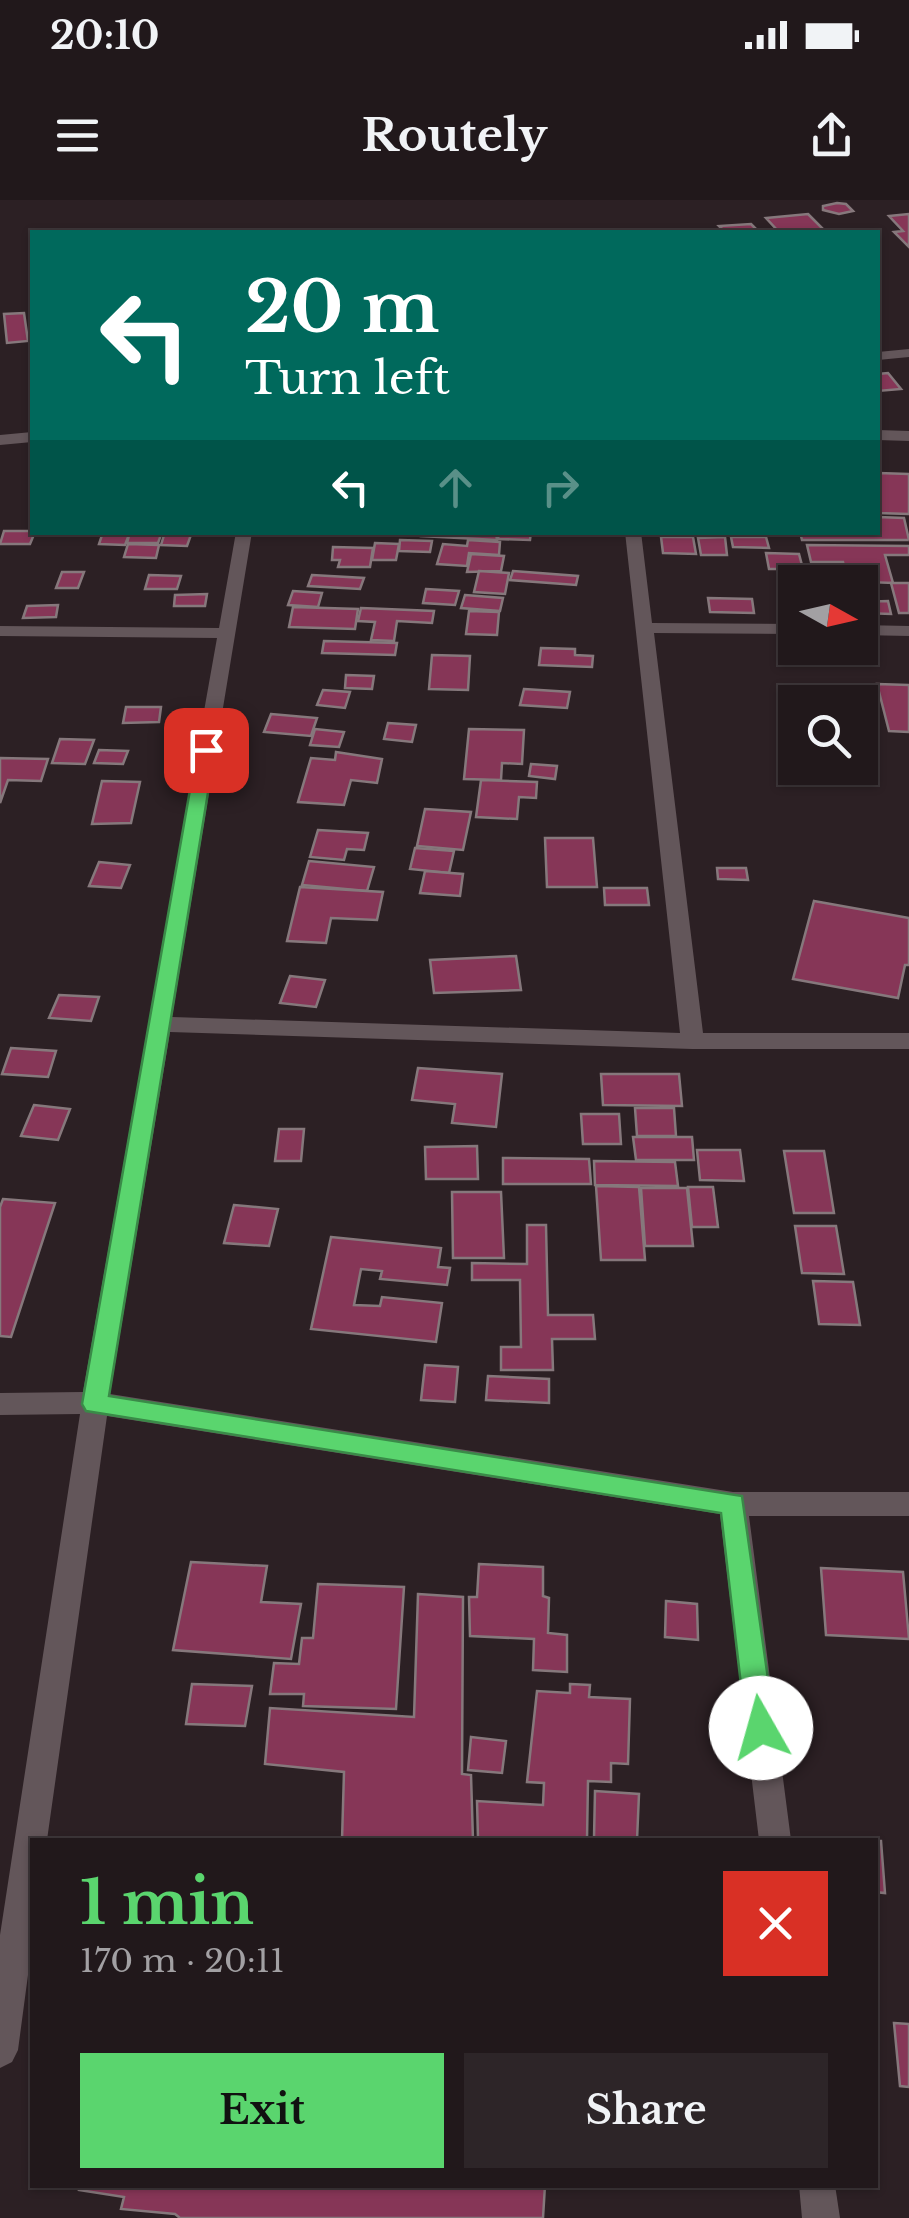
<!DOCTYPE html>
<meta charset="utf-8">
<style>
:root{--surface:#21181b;--page:#2d2528;--text:#f1f3f6;--muted:#a2a0a3;--line:#3e373a;--accent:#5ad56e}
body{margin:0;font-family:"Libre Baskerville",serif;background:var(--page);color:var(--text);height:100vh;display:flex;flex-direction:column;font-size:38px;white-space:nowrap}
*{box-sizing:border-box;margin:0}
p{font-size:32px;color:var(--muted)}
.icon{flex:none;width:55px;height:55px;fill:none;stroke:currentColor;stroke-width:2;stroke-linecap:round;stroke-linejoin:round}
.map{position:relative;flex:1;overflow:hidden}
.drawer{position:absolute;left:30px;top:1638px;width:848px;height:350px;display:flex;flex-direction:column;background:var(--surface);border-radius:0px;box-shadow:0 2px 8px #0004,0 0 0 2px var(--line)}
.drawer>*{flex:none}
.banner{position:absolute;left:30px;top:30px;width:850px;height:305px;border-radius:0px;box-shadow:0 2px 8px #0004,0 0 0 2px var(--line);background:#00695c;color:#fff;overflow:hidden}
.needle{width:65px;rotate:98deg}
.tools{position:absolute;left:778px;top:365px;display:grid;gap:20px}
.tools a{display:grid;place-items:center;width:100px;height:100px;border-radius:0px;background:var(--surface);box-shadow:0 2px 8px #0004,0 0 0 2px var(--line);font-size:50px}
.pin{position:absolute;display:grid;place-items:center;width:85px;height:85px;color:#fff;margin:-42px;border-radius:20px;box-shadow:0 5px 15px #0006}
.me{position:absolute;width:110px;margin:-55px;rotate:353deg;stroke-linejoin:round;filter:drop-shadow(0 0 8px #0008)}
.turn{display:flex;align-items:center;gap:35px;height:210px;padding:0 50px;font-size:45px}
.turn .icon{width:130px;height:130px;stroke-width:2.5}
.turn b{display:block;font-size:70px;line-height:85px}
.lanes{display:flex;align-items:center;height:95px;padding:0 50px;background:#0003;justify-content:center;gap:50px;direction:ltr}
.lanes .off{opacity:.35}
.round{display:grid;place-items:center;flex:none;width:105px;height:105px;border-radius:0px;background:var(--page)}
.headline{display:flex;align-items:center;justify-content:space-between;height:170px;padding:0 50px}
h1{font-size:60px;font-weight:700;line-height:75px;color:var(--accent)}
.button{display:flex;gap:20px;margin-top:auto;padding:20px 50px}
.button a{flex:1;height:115px;border-radius:0px;background:var(--accent);color:#111;font-size:40px;font-weight:700;line-height:115px;text-align:center}
.button a+a{background:var(--page);color:var(--text)}
.status{display:flex;justify-content:space-between;align-items:center;height:70px;padding:0 50px;background:var(--surface);direction:ltr}
.status svg{height:28px;fill:currentColor}
header{display:flex;justify-content:space-between;align-items:center;height:130px;padding:0 50px;background:var(--surface);font-size:45px;font-weight:700}
.map>svg:first-child{display:block}
.building{fill:#863657;stroke:#86787c;stroke-width:2.5}
.lines{fill:none;stroke-linecap:round;stroke-linejoin:round}
.street{fill:#63565a;fill-rule:evenodd}
.secondary{fill:#63565a;fill-rule:evenodd}
.route{fill:#5ad56e;stroke:#3a8a48;stroke-width:2.5}
</style>
<div class="status"><b>20:10</b><svg viewBox="0 0 49 12"><path d="M0 12V9h3v3zM5 12V6h3v6zM10 12V3h3v9zM15 12V0h3v12zM26 1h20v11H26zM47 4h2v5h-2z"/></svg></div>
<header><svg class="icon" aria-label="menu" viewBox="0 0 24 24"><path d="M4 6h16M4 12h16M4 18h16"/></svg>Routely<svg class="icon" aria-label="share" viewBox="0 0 24 24"><path d="M12 15V3M7 8l5-5 5 5M5 13v7h14v-7"/></svg></header>
<div class="map">
<svg width="909" height="2018" viewBox="0 0 909 2018">
<rect width="100%" height="100%" fill="#2c2024"/>
<g class="building">
<polygon points="837,3 846,4 853,11 839,14 823,10 823,6"/>
<polygon points="808,14 826,32 779,32 766,18"/>
<polygon points="909,14 909,47 894,32 903,31 889,16"/>
<polygon points="751,24 759,32 725,32 719,26"/>
<polygon points="24,113 28,141 7,143 4,114"/>
<polygon points="888,173 901,189 878,191 878,174"/>
<polygon points="878,273 909,274 909,314 878,313"/>
<polygon points="878,317 904,318 909,340 802,340 800,332 878,332"/>
<polygon points="4,331 32,331 35,332 30,344 0,344"/>
<polygon points="103,332 130,332 125,345 99,344"/>
<polygon points="130,332 162,332 158,343 127,343"/>
<polygon points="165,332 192,332 187,346 161,345"/>
<polygon points="422,332 496,332 497,340 421,336"/>
<polygon points="499,332 531,332 530,340 498,339"/>
<polygon points="661,337 693,337 696,354 663,353"/>
<polygon points="725,337 727,355 701,355 698,338"/>
<polygon points="731,337 766,337 769,348 733,347"/>
<polygon points="400,340 432,341 430,352 399,351"/>
<polygon points="468,340 500,342 499,355 469,353 467,366 437,364 443,344 467,346"/>
<polygon points="375,343 399,344 396,360 372,360"/>
<polygon points="128,344 159,345 156,358 124,357"/>
<polygon points="807,345 909,346 909,355 885,355 893,383 868,382 871,393 860,393 860,382 848,382 843,362 811,362"/>
<polygon points="333,347 373,348 370,367 338,367 340,360 332,360"/>
<polygon points="766,353 799,354 803,369 769,369"/>
<polygon points="471,354 504,356 501,371 467,372"/>
<polygon points="479,371 509,373 505,394 474,392"/>
<polygon points="513,371 578,376 576,385 510,380"/>
<polygon points="62,372 84,372 78,388 56,388"/>
<polygon points="149,375 181,376 177,389 145,389"/>
<polygon points="312,375 364,378 360,389 308,386"/>
<polygon points="891,383 909,383 909,413 899,413"/>
<polygon points="426,389 459,391 455,405 423,403"/>
<polygon points="293,391 322,393 318,407 288,405"/>
<polygon points="207,394 205,406 174,406 175,395"/>
<polygon points="465,395 503,398 500,411 461,408"/>
<polygon points="708,398 752,399 754,413 710,412"/>
<polygon points="888,401 891,414 863,413 860,402"/>
<polygon points="58,405 56,417 23,418 27,406"/>
<polygon points="293,407 358,409 355,429 289,427"/>
<polygon points="361,408 434,411 432,423 397,421 394,441 371,440 375,422 358,421"/>
<polygon points="469,411 499,412 497,435 466,434"/>
<polygon points="324,441 397,443 395,455 322,453"/>
<polygon points="541,448 575,449 575,455 593,456 592,467 539,465"/>
<polygon points="432,455 470,456 468,490 429,489"/>
<polygon points="346,475 374,476 372,489 345,488"/>
<polygon points="877,484 909,485 909,532 889,531"/>
<polygon points="524,489 570,492 567,508 520,505"/>
<polygon points="323,490 350,492 345,508 317,505"/>
<polygon points="126,507 161,507 159,522 123,523"/>
<polygon points="271,514 317,518 311,536 264,532"/>
<polygon points="388,523 416,525 412,542 384,539"/>
<polygon points="315,529 344,532 339,547 310,545"/>
<polygon points="469,529 524,530 522,564 502,563 501,580 464,579"/>
<polygon points="60,539 94,540 85,564 52,563"/>
<polygon points="99,550 128,551 123,564 94,563"/>
<polygon points="336,552 382,559 377,583 351,580 344,605 298,602 311,558 335,560"/>
<polygon points="0,558 48,559 41,581 8,580 0,603"/>
<polygon points="531,564 557,566 555,579 529,576"/>
<polygon points="481,580 537,582 536,598 519,597 517,619 476,617"/>
<polygon points="102,581 140,582 131,623 92,624"/>
<polygon points="425,609 471,612 463,650 417,646"/>
<polygon points="318,630 368,633 364,650 347,649 344,660 310,657"/>
<polygon points="545,638 593,638 597,687 547,687"/>
<polygon points="415,648 454,651 449,673 410,669"/>
<polygon points="309,661 374,667 367,691 302,685"/>
<polygon points="99,662 130,665 121,688 89,686"/>
<polygon points="717,668 746,668 748,680 718,679"/>
<polygon points="425,671 463,674 460,696 420,693"/>
<polygon points="300,687 383,692 377,720 331,718 326,743 287,741"/>
<polygon points="604,688 647,688 649,705 605,705"/>
<polygon points="814,701 909,718 909,765 905,765 898,798 793,779"/>
<polygon points="516,756 521,790 434,793 430,760"/>
<polygon points="290,776 325,780 316,807 280,803"/>
<polygon points="59,795 99,797 91,821 49,818"/>
<polygon points="11,848 56,851 48,877 2,874"/>
<polygon points="418,868 502,874 496,927 452,923 455,904 412,900"/>
<polygon points="601,874 679,874 682,906 603,905"/>
<polygon points="34,905 70,909 58,940 21,936"/>
<polygon points="635,908 674,908 676,936 637,936"/>
<polygon points="581,914 619,914 621,944 583,944"/>
<polygon points="279,929 304,929 301,961 275,961"/>
<polygon points="633,937 692,937 694,960 636,960"/>
<polygon points="477,946 478,979 426,979 425,947"/>
<polygon points="697,950 740,950 744,981 700,980"/>
<polygon points="784,951 824,951 834,1013 794,1013"/>
<polygon points="503,958 589,959 591,984 503,984"/>
<polygon points="594,961 675,962 678,986 595,985"/>
<polygon points="596,986 639,987 645,1060 601,1060"/>
<polygon points="688,987 713,987 718,1027 692,1027"/>
<polygon points="641,988 687,988 693,1046 645,1046"/>
<polygon points="452,992 501,992 504,1058 453,1058"/>
<polygon points="3,999 55,1003 11,1137 0,1136 0,1007"/>
<polygon points="234,1005 278,1009 269,1046 224,1043"/>
<polygon points="527,1025 546,1025 548,1115 593,1115 595,1139 552,1139 553,1170 501,1170 501,1147 521,1147 520,1080 472,1080 472,1063 527,1064"/>
<polygon points="795,1026 836,1026 844,1074 802,1073"/>
<polygon points="331,1037 441,1048 438,1067 450,1068 447,1085 380,1079 382,1071 361,1069 354,1105 380,1106 382,1097 442,1103 436,1142 311,1129"/>
<polygon points="813,1081 853,1082 860,1125 819,1124"/>
<polygon points="425,1165 458,1167 455,1202 421,1200"/>
<polygon points="488,1176 549,1179 549,1203 486,1200"/>
<polygon points="191,1362 267,1366 261,1402 301,1404 291,1459 173,1450"/>
<polygon points="479,1364 543,1367 543,1396 549,1398 548,1433 567,1435 567,1472 533,1470 534,1439 470,1436 469,1397 477,1397"/>
<polygon points="821,1368 903,1372 909,1439 826,1435"/>
<polygon points="318,1384 404,1387 396,1509 303,1506 304,1494 270,1494 274,1463 299,1464 302,1438 313,1438"/>
<polygon points="418,1394 463,1397 462,1574 471,1575 473,1640 342,1640 344,1572 265,1564 270,1508 414,1517"/>
<polygon points="666,1401 697,1404 698,1440 665,1437"/>
<polygon points="192,1484 252,1486 245,1526 186,1524"/>
<polygon points="570,1484 590,1485 589,1497 630,1499 628,1564 611,1563 611,1582 588,1581 587,1640 478,1638 477,1601 543,1605 544,1583 527,1582 537,1491 570,1493"/>
<polygon points="471,1537 506,1541 502,1573 468,1570"/>
<polygon points="595,1591 639,1594 637,1640 594,1638"/>
<polygon points="875,1641 881,1641 885,1693 875,1692"/>
<polygon points="894,1823 909,1824 909,1887 900,1886"/>
<polygon points="80,1985 545,1985 543,2018 180,2018 175,2014 121,2009 124,1997 79,1990"/>
</g>
<g class="lines">
<g class="street">
<polygon points="878,230 909,231 909,241 878,240"/>
<polygon points="236,332 252,332 172,817 680,833 625,332 641,332 652,423 795,424 795,434 654,433 703,833 909,833 909,849 692,849 170,832 110,1194 733,1292 909,1292 909,1316 749,1316 791,1640 759,1640 720,1314 107,1216 47,1640 32,1640 32,1745 18,1850 12,1862 0,1868 0,1735 80,1214 0,1215 0,1193 83,1192 217,438 0,436 0,426 219,428"/>
<polygon points="860,425 909,426 909,436 860,435"/>
<polygon points="799,1985 835,1985 840,2018 802,2018"/>
</g>
<g class="secondary">
<polygon points="909,149 909,157 878,160 878,152"/>
<polygon points="32,232 32,242 0,245 0,235"/>
</g>
</g>
<polygon class="route" points="206,545 215,550 109,1196 742,1296 775,1528 771,1537 761,1541 751,1537 746,1528 721,1313 86,1211 82,1204 197,550"/>
</svg>
<div class="tools">
<a><svg class="needle" viewBox="-14 -14 28 28"><path d="M0-13l5 13h-10z" fill="#e53935"/><path d="M0 13l5-13h-10z" fill="#a2a0a3"/></svg></a>
<a><svg class="icon" aria-label="search" viewBox="0 0 24 24"><circle cx="10" cy="10" r="6"/><path d="M15 15l6 6"/></svg></a>
</div>
<div class="pin" style="left:206px;top:550px;background:#d93025"><svg class="icon" aria-label="arrive" viewBox="0 0 24 24"><path d="M6 21V4h12l-3 4 3 4H6"/></svg></div>
<svg class="me" style="left:761px;top:1528px" viewBox="-20 -20 40 40"><circle r="19" fill="#fff"/><path d="M0-13L10 11 0 6-10 11z" fill="#5ad56e"/></svg>
<div class="banner">
<div class="turn"><svg class="icon" aria-label="left" viewBox="0 0 24 24"><path d="M17 20v-9H6M10 6l-5 5 5 5"/></svg><div><b>20 m</b>Turn left</div></div>
<div class="lanes"><svg class="icon" aria-label="left" viewBox="0 0 24 24"><path d="M17 20v-9H6M10 6l-5 5 5 5"/></svg><svg class="icon off" aria-label="ahead" viewBox="0 0 24 24"><path d="M12 20V5M6 11l6-6 6 6"/></svg><svg class="icon off" aria-label="right" viewBox="0 0 24 24"><path d="M7 20v-9h11M14 6l5 5-5 5"/></svg></div>
</div>
<section class="drawer">
<div class="headline"><div><h1>1 min</h1><p>170 m · 20:11</p></div><a class="round" style="background:#d93025;color:#fff"><svg class="icon" aria-label="close" viewBox="0 0 24 24"><path d="M6 6l12 12M18 6L6 18"/></svg></a></div>
<div class="button"><a>Exit</a><a>Share</a></div>
</section>
</div>
